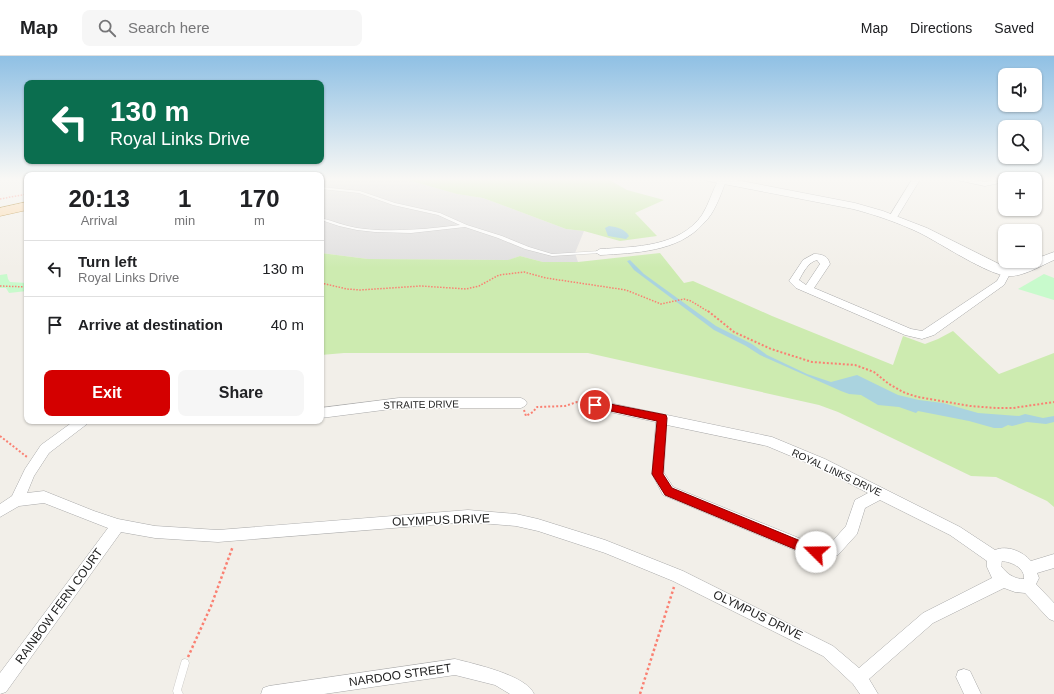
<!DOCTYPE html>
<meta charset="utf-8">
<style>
:root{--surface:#fff;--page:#f6f6f6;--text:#202124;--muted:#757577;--line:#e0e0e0;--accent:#d40000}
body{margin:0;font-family:Helvetica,sans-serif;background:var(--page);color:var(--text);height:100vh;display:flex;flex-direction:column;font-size:15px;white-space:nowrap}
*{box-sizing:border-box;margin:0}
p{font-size:13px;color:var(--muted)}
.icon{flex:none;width:22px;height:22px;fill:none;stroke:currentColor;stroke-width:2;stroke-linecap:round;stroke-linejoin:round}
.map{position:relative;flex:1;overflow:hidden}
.side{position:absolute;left:24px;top:116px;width:300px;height:252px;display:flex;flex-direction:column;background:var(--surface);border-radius:8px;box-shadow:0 1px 3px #0004}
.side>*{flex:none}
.top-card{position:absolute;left:24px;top:24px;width:300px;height:84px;border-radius:8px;box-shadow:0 1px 3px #0004;background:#0b6e4f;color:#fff;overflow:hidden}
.buttons{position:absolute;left:998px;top:12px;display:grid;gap:8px}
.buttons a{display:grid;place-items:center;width:44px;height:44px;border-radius:8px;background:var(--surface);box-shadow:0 1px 3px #0004;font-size:20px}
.pin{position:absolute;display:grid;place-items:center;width:34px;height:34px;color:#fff;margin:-17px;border:2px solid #fff;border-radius:50%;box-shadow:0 1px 4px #0007}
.me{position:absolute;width:44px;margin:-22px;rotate:292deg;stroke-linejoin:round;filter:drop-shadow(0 0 3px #0008)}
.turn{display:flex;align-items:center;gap:14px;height:84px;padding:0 20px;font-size:18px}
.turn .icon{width:52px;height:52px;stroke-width:2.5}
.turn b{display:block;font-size:28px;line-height:34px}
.eta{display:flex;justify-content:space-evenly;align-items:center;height:68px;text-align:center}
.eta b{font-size:24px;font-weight:700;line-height:28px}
.action{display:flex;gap:8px;margin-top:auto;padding:8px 20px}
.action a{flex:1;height:46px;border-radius:8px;background:var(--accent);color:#fff;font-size:16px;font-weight:700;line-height:46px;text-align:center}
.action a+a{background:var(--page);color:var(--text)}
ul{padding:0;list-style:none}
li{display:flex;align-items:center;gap:12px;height:56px;padding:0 20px;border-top:1px solid var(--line)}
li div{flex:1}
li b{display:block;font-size:15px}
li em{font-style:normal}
header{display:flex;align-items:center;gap:24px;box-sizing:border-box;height:56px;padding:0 20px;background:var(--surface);border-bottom:1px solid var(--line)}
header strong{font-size:19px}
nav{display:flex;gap:22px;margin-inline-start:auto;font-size:14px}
.search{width:280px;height:36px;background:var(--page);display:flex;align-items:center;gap:10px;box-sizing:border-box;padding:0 14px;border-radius:8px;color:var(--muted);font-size:15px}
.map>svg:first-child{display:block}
.residential{fill:#e0dfdf}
.grass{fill:#cdebb0}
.park{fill:#c8facc}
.water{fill:#aad3df}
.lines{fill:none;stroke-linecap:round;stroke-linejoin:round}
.service-casing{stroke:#a9a9a9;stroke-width:0.5}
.minor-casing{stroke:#a9a9a9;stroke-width:1}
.tertiary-casing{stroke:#a9a9a9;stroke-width:1}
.primary-casing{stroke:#a06b00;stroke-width:1}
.path-far2{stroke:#fa8072;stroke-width:1.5;stroke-dasharray:1.5 1.5;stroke-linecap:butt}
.path-far1{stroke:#fa8072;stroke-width:2;stroke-dasharray:2 2;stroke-linecap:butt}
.path{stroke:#fa8072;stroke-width:2.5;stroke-dasharray:2.5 2.5;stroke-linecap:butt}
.service{fill:#fff;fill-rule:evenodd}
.minor{fill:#fff;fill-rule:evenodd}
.tertiary{fill:#fff;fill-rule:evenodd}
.primary{fill:#fcd6a4;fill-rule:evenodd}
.route{fill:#d40000;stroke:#8a0000}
.labels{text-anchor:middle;stroke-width:3;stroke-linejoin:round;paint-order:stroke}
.street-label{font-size:10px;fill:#222;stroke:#fff}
.near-street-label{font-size:12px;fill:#222;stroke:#fff}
</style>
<header>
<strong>Map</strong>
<div class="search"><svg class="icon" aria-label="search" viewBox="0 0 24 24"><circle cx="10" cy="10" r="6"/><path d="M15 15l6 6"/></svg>Search here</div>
<nav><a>Map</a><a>Directions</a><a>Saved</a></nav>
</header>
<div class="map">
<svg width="1054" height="638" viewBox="0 0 1054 638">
<rect width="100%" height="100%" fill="#f2efe9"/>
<polygon class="residential" points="321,122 401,122 457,138 483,142 566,173 584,175 575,197 578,206 543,206 520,200 509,204 368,203 321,197"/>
<g class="grass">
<polygon points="401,122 606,122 627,134 664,144 635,157 657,180 620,185 584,175 566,173 483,142 457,138"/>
<polygon points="321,197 368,203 508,204 520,200 543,206 578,206 660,197 684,227 693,225 772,260 893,309 903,280 925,288 938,283 953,275 999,318 1054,297 1054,451 1047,445 996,421 971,420 838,356 819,349 588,297 344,297 321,299"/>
</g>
<g class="park">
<polygon points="7,218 8,223 10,226 27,227 27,235 9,237 6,232 0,232 0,219"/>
<polygon points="1044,218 1054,222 1054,244 1018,233"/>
</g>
<g class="water">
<path d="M609 170C617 171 625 173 629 180L626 183 608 180 605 172Z"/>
<polygon points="630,204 644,218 716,270 752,288 767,299 807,318 831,326 857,319 898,339 919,344 943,347 978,357 1019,360 1025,358 1043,362 1054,360 1054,366 1046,368 1027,366 1012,370 1008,369 1002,372 994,372 969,365 918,355 916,357 899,351 878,349 861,339 849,338 841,335 760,299 746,290 714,274 634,214 627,205"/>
</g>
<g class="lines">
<defs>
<g id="service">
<path d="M321 131 360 135 395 147 440 157 467 169 502 180 529 191 552 198 600 195 602 196 600 197 552 200 525 193 498 182 465 171 411 177 375 176 357 174 339 170 321 164V162C333 165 345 170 357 172 391 177 426 173 460 169L438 159 393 149 359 137 321 133Z"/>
<polygon points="185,603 188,604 189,607 181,634 183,638 174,638 173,635 181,607 182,604"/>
</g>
<g id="minor">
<polygon points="913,122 921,122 896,163 890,163 889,161"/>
<polygon points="948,122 968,122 985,126 1001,122 1008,123 1005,123 1005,126 985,130"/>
<path d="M719 123H722L726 125C720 140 715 157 703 168 678 196 635 197 600 199L595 196 600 193C634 191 680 191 702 159 709 148 712 135 719 123Z"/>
<path d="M814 198C822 198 828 200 830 208L814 232 911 273 922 275 997 225 1003 214 1006 213 1011 216 1004 229 934 279 922 283 905 279 796 232 789 225 803 204ZM817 204 820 208 806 229 799 224C803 217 808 206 817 204Z"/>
<polygon points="399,342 521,342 525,344 527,347 525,350 521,352 399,352 321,362 321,352"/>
<path d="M595 344 772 381 825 403 960 471 995 494C1007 489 1022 495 1031 505L1054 498V512L1037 517 1039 522 1036 528 1054 547V565L1049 563 1025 537 1015 536 1004 532 933 567 869 623 878 638H860L853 628 823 600 673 525 605 497 538 475 516 470 468 466 218 486 155 482 121 476 6 636 0 638V617L108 472 44 447 19 450 0 461V448L12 440 25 413 41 389 74 365H89L87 368 49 397 34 420 27 437 44 435 94 455 118 463 155 470 218 474 468 454 516 458 538 463 605 484 683 515 833 590 859 612 923 557 992 522 987 511V505L950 479 880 444 865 452 857 478 838 499 816 503 663 439 652 418 656 366 591 352 589 349 591 346ZM667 369 767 390 817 411 868 437 855 444 846 470 830 488 816 489 673 431 664 417ZM1002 505C1012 506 1025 512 1024 523 1014 523 1007 518 1001 510Z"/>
<path d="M455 603C474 608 526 619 534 638H510L495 629 455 619 324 638H261L263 632 269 630Z"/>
<polygon points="964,613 970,615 981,638 964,638 956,621 958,615"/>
</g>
<path id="tertiary" d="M703 122H726L855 147 883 155 927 172 1007 212C1017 212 1025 205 1035 205V203L1054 196V204C1040 210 1023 221 1008 220 988 219 940 187 920 177 899 167 876 159 853 153L708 125Z"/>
<polygon id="primary" points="27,146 27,154 0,160 0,152"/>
</defs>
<use href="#service" class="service-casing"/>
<use href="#minor" class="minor-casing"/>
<use href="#tertiary" class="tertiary-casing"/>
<use href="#primary" class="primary-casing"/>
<g class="path-far2">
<polyline points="0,143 27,138"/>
<polyline points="321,227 347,233 360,234 421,230 466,233 479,230 499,219 524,216 546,222 626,234 661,248 684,243 691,245 709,256"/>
<polyline points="0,230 27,231"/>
</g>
<g class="path-far1">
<polyline points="708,255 734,276 771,293 812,306 855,309 874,316 889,328 905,337 918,341 970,350 996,352 1013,352 1054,346"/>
<polyline points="524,354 526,360 533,356 537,351 565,350 577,346 586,347"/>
<polyline points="0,380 27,401"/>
</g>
<g class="path">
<polyline points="188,601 211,550 233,490"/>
<polyline points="640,638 674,531"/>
</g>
<use href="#service" class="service"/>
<use href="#minor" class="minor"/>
<use href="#tertiary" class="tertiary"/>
<use href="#primary" class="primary"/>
</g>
<linearGradient id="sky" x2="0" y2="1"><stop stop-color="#8fc0e4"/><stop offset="0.58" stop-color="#f9f8f5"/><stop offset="1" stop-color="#f9f8f5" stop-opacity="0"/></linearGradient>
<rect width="1054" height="212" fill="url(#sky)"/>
<polygon class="route" points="595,345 666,359 667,362 663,418 672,432 820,493 822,496 820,500 816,502 665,439 652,418 657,365 592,351 591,349 592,346"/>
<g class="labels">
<g class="street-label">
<text transform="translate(421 348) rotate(-1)" y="4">STRAITE DRIVE</text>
<text transform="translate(837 416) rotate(25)" y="4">ROYAL LINKS DRIVE</text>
</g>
<g class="near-street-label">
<text transform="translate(441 464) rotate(-2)" y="4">OLYMPUS DRIVE</text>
<text transform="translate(59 550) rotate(-54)" y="4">RAINBOW FERN COURT</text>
<text transform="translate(758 559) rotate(26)" y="4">OLYMPUS DRIVE</text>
<text transform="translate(400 619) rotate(-8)" y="4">NARDOO STREET</text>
</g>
</g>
</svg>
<div class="buttons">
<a><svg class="icon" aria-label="sound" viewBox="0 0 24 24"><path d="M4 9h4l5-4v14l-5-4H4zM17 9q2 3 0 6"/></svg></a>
<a><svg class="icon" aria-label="search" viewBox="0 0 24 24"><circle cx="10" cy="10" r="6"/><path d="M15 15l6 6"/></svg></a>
<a>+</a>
<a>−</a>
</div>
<div class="pin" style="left:595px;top:349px;background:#d93025"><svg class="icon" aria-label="arrive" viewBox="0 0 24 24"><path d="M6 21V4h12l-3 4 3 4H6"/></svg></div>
<svg class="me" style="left:816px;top:496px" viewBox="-20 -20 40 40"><circle r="19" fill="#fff"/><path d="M0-13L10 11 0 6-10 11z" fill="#d40000"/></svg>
<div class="top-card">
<div class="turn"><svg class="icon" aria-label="left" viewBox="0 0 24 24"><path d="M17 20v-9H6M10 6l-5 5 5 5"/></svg><div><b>130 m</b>Royal Links Drive</div></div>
</div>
<section class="side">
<div class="eta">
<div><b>20:13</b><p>Arrival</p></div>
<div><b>1</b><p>min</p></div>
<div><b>170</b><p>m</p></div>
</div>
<ul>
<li><svg class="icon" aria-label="left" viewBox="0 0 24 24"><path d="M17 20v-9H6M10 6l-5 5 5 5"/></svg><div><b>Turn left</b><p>Royal Links Drive</p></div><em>130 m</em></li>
<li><svg class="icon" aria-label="arrive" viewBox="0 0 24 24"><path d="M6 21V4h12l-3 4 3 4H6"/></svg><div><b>Arrive at destination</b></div><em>40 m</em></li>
</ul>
<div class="action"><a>Exit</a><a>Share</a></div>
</section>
</div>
